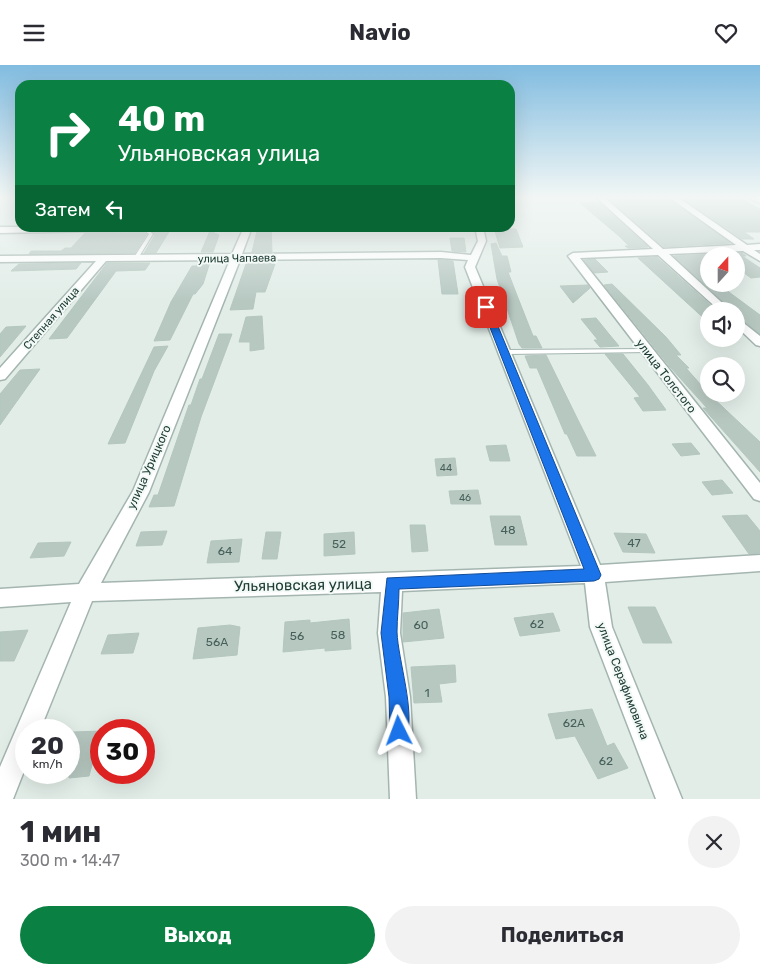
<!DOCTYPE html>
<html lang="ru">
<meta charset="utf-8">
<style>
:root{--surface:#fff;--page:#f2f2f3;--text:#2b2b33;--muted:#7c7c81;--accent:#0b8043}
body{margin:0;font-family:Rubik,sans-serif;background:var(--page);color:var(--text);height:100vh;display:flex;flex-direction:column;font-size:19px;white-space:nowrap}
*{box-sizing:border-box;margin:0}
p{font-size:16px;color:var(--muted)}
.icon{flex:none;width:28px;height:28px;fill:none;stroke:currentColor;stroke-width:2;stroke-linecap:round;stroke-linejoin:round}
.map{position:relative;height:734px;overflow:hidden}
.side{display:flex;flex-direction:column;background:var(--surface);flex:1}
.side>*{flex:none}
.banner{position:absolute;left:15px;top:15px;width:500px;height:152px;border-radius:15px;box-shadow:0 5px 20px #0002;background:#0b8043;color:#fff;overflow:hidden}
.needle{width:32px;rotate:21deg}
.fabs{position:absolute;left:700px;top:182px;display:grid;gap:10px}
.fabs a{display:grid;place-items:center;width:45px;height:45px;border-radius:50%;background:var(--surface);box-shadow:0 5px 20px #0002;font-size:25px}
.speed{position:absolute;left:15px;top:654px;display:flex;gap:10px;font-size:25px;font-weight:700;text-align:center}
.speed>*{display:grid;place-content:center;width:65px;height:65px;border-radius:50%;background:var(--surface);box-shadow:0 5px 20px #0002;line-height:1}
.speed small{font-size:12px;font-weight:400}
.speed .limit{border:8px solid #d22;background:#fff;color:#111}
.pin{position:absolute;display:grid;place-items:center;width:42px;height:42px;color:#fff;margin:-21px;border-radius:10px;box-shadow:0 2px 8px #0006}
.me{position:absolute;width:55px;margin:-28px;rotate:357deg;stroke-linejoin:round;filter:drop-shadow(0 0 4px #0008)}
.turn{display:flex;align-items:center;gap:18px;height:105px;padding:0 20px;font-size:22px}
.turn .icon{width:65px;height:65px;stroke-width:2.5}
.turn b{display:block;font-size:35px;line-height:42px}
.then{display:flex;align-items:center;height:48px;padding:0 20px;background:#0003;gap:10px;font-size:19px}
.round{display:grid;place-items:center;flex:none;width:52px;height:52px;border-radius:26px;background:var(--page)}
.head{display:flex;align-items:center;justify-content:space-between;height:85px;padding:0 20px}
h1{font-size:30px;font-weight:700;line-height:38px}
.action{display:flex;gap:10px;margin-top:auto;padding:10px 20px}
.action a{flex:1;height:58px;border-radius:30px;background:var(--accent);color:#fff;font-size:20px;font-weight:700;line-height:58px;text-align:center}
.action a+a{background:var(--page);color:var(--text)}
header{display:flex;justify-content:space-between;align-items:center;height:65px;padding:0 20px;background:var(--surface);font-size:22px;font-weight:700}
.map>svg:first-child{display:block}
.building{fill:#b7c8c1;stroke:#b4c7bf}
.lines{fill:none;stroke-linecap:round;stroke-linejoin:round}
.service-casing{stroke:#a4b5af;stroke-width:2}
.minor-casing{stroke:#a4b5af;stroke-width:3}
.service{fill:#fff;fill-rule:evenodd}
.minor{fill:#fff;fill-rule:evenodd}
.route{fill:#1a73e8;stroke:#114b97}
.labels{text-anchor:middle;stroke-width:4;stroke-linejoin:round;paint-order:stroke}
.number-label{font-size:10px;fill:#466059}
.far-street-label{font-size:11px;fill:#213e36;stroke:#f2f9f6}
.street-label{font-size:12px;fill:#213e36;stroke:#f2f9f6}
.near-number-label{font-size:12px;fill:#466059}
.near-street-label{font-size:15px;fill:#213e36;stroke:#f2f9f6}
</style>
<header><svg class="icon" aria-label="menu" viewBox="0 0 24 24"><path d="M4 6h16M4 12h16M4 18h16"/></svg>Navio<svg class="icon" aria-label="heart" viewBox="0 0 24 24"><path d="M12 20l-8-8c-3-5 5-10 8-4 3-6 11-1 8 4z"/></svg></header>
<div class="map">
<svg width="760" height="734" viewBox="0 0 760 734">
<rect width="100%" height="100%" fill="#e2ede8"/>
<g class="building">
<polygon points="608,133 668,133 730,178 664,182"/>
<polygon points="682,133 740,133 760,144 760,167 744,167 754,174 742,174"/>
<polygon points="599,137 648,182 628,183 625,181 629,181 619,171 580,138"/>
<polygon points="258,162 271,162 272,187 252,187"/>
<polygon points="494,163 516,164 523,182 500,183"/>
<polygon points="151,165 170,165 156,188 144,188 155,170"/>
<polygon points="210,166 219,170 213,187 201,187"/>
<polygon points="143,167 147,169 135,188 29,189 31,186 61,186 65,183 71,183 85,168"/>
<polygon points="450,173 464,173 466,187 452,186"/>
<polygon points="496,178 502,191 507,191 511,207 508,207 518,233 533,271 536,271 542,283 522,283 519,279 497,214 491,179"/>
<polygon points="742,188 746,191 742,191 760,203 760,212 751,213 736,202 736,191 709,191 709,204 699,204 709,212 709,219 718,219 760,250 760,269 736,250 736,243 731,244 674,191"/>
<polygon points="657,192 716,245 709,246 709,258 638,193"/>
<polygon points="595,194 608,207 594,208 584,195"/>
<polygon points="438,195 453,196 458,229 442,229"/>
<polygon points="198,197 210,197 203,219 195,229 193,229 170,275 154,276 171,237 192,201 196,201"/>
<polygon points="251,197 272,197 271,199 275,199 265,227 256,227 253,244 230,245 246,199"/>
<polygon points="81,198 76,204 11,206 19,199"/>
<polygon points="107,198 150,198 145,205 116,206 67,273 49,274"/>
<polygon points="612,219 666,272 681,290 676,290 689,303 686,303 709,329 760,377 760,407 703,343 707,343 670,302 604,220"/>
<polygon points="588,220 590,223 573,238 560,221"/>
<polygon points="262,251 264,284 250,286 250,277 239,277 246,252"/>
<polygon points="596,253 609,269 619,281 600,282 594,275 598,275 581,254"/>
<polygon points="26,261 0,292 0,269 6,262"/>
<polygon points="219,269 232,269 201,352 174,441 149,442 154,430 158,430 189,340 191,340 200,314 202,314"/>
<polygon points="168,281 154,306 125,378 108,379 154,282"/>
<polygon points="605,289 623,289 648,320 666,345 643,346 634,333 640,332"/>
<polygon points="546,290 579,357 596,391 577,391 567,369 565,369 537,303 530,303 525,291"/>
<polygon points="40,304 27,322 0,360 0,329 20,305"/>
<polygon points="691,378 700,389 681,391 672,379"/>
<polygon points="506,380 510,396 490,396 486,381"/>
<polygon points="455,393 457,410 437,411 435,394"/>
<polygon points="722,415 733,428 712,430 702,417"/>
<polygon points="478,425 481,439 451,439 449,426"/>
<polygon points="747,450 760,466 760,488 749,489 722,451"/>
<polygon points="490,451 520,451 527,480 495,480"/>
<polygon points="410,460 425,460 428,486 412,487"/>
<polygon points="167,466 162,480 136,481 141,467"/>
<polygon points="266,467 281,467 277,494 262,494"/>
<polygon points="354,467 355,489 324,491 324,469"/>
<polygon points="614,468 646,469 655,488 623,487"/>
<polygon points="242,474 239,497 207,498 211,476"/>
<polygon points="71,477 64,491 30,493 38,478"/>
<polygon points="628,542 655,542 672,578 643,578"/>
<polygon points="439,544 444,573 403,577 403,548"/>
<polygon points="553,548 560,566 520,571 514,553"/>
<polygon points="349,554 351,584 325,586 325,583 283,587 285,557 310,555 310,558"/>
<polygon points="230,560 240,562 237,590 193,594 198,563"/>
<polygon points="28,565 14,596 0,596 0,567"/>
<polygon points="139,568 133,588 101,589 108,570"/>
<polygon points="455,600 456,617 439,619 442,637 414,638 411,602"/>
<polygon points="592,644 607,681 614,678 628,703 598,714 575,671 556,674 548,649"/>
<polygon points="101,666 89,711 69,713 69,679 73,667"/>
</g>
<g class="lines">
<defs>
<g id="service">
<polygon points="144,163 146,163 153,169 137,195 133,195 133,194 149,169 144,165"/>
<polygon points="647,284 650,286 649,287 504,289 501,287 504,285"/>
</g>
<g id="minor">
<polygon points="597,133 605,133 663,184 736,180 670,133 679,133 747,180 760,179 760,185 754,185 760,189 760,196 743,186 669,189 731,246 720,246 658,190 580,193 760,418 760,436 754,434 568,191 573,188 653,184"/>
<polygon points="749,133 760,133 760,138"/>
<polygon points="0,162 150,162 146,165 0,168"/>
<path d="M244 162H252L242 189 441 187 471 190 478 176 475 162H483L486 176 475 202 600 500 760 490V506L605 517 612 562 682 734H656L590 562 585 518 402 526 400 568 410 632 416 734H390L386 632 378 568 381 527 92 536 40 665H26V701L13 734H0V702L71 537 0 542V524L79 519 133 426 230 195 106 196 5 314 0 315V303L96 196 0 197V191L232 189ZM441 193 468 195 465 202 581 501 101 518 149 427 240 195Z"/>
<polygon points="736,252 760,271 760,281 756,280 736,261"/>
</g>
</defs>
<use href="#service" class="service-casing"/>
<use href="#minor" class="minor-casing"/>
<use href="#service" class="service"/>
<use href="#minor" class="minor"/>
</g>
<linearGradient id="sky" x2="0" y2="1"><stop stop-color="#81bce0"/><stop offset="0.56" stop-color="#f2f7f5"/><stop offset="1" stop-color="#f2f7f5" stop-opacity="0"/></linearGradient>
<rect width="760" height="236" fill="url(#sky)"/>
<path class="route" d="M483 240 490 242 601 510 599 514 594 516 399 524C399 538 397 553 397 567 398 595 416 648 406 673L399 675 393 673 390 666 389 632 381 568 387 513 584 504 482 242Z"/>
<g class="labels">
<g class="number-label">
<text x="446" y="406">44</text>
<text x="465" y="436">46</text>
</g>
<g class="far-street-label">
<text transform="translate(237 193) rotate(-1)" y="4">улица Чапаева</text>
<text transform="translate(51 253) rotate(-49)" y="4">Степная улица</text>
</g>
<g class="street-label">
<text transform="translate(666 311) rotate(52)" y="4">улица Толстого</text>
<text transform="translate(149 402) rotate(-66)" y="4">улица Урицкого</text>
<text transform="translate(623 616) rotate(69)" y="4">улица Серафимовича</text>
</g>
<g class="near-number-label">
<text x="508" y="469">48</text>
<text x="634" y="482">47</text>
<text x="339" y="483">52</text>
<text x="225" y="490">64</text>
<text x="537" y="563">62</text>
<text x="421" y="564">60</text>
<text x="338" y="574">58</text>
<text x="297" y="575">56</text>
<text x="217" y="581">56А</text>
<text x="427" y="632">1</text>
<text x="574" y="662">62А</text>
<text x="606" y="700">62</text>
</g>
<g class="near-street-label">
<text transform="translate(303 520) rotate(-1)" y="5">Ульяновская улица</text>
</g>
</g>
</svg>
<div class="fabs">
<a><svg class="needle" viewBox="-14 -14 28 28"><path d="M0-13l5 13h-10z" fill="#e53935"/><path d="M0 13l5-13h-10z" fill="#7c7c81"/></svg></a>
<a><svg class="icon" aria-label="sound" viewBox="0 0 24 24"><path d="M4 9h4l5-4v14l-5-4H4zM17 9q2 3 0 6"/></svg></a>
<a><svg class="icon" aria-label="search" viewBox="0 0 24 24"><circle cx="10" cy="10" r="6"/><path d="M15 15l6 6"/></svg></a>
</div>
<div class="speed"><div>20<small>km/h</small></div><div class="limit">30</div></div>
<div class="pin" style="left:486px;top:242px;background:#d93025"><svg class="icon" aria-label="arrive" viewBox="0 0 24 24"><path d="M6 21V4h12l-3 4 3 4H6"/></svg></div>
<svg class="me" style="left:399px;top:666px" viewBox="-20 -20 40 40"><path d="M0-17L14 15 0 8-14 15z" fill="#1a73e8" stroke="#fff" stroke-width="4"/></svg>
<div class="banner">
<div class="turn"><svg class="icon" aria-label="right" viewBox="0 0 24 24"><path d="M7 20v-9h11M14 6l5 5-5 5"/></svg><div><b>40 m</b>Ульяновская улица</div></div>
<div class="then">Затем<svg class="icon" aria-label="left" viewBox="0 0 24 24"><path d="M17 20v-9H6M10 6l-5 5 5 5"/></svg></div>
</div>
</div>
<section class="side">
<div class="head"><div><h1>1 мин</h1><p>300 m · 14:47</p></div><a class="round"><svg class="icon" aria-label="close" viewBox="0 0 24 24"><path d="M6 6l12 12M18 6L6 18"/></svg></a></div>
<div class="action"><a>Выход</a><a>Поделиться</a></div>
</section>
